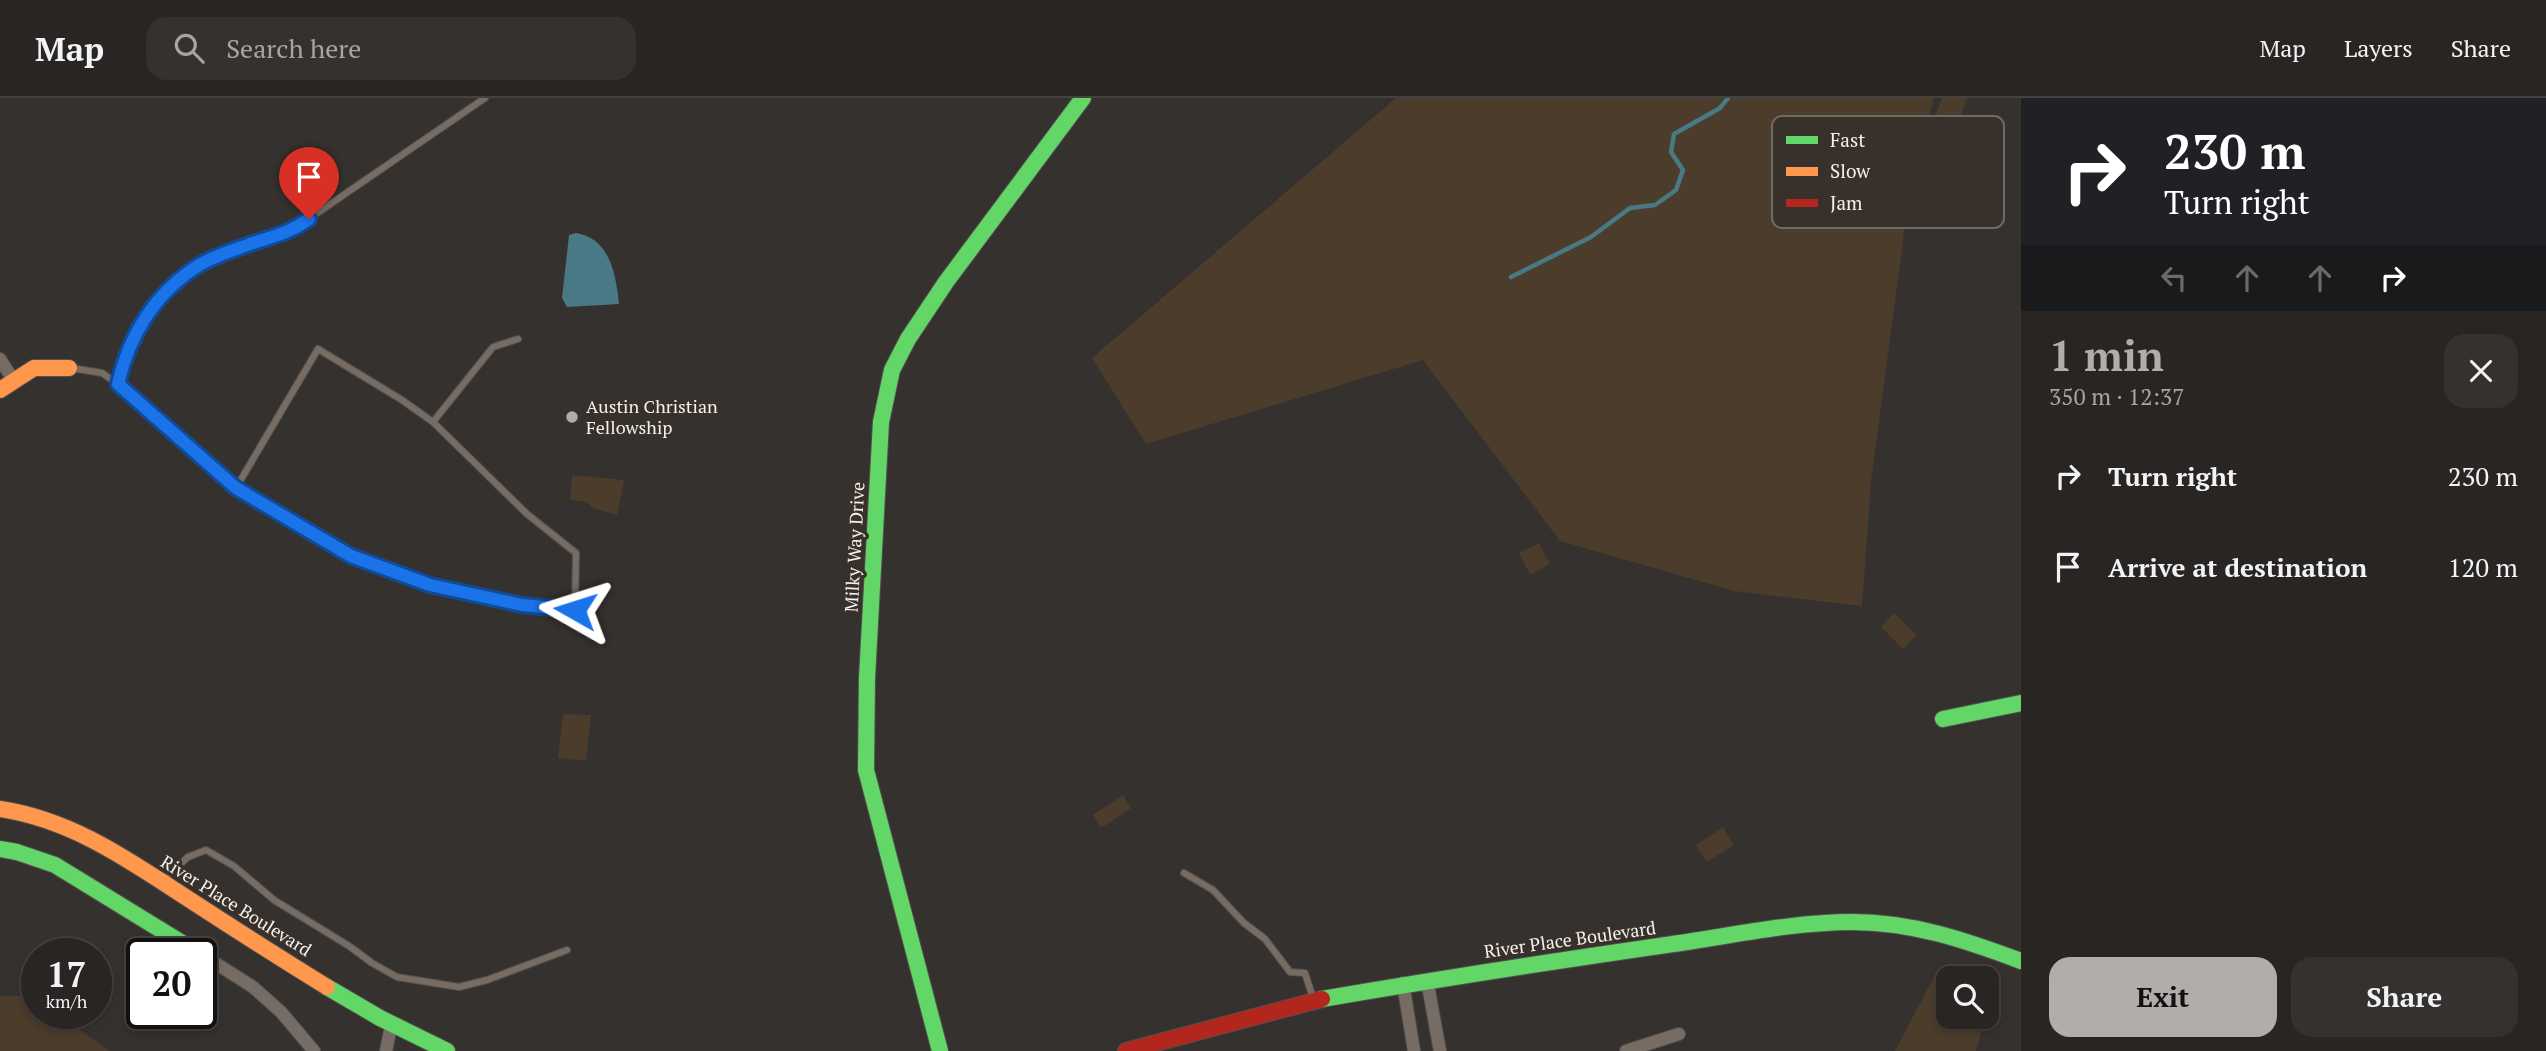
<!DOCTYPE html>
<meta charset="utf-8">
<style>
:root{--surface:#282522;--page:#34312f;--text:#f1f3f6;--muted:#a5a5a5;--line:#444240;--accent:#b1adaa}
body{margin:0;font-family:"PT Serif",serif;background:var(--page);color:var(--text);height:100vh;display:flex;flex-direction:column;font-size:26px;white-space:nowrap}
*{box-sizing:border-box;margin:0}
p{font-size:23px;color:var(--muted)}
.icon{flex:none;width:38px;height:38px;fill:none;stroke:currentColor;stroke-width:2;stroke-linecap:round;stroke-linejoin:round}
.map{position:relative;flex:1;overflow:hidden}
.side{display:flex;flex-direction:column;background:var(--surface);width:525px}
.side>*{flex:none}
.hud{background:#202124;color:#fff;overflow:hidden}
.buttons{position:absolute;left:1936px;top:868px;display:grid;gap:14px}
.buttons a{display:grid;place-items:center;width:63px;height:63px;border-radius:14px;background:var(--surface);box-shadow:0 4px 10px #0003,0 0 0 2px var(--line);font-size:35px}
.speed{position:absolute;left:21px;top:840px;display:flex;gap:14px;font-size:35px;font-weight:700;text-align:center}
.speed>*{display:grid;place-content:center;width:91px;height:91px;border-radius:50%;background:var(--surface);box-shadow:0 4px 10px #0003,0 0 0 2px var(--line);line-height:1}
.speed small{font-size:18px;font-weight:400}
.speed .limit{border:4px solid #111;border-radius:10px;background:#fff;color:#111}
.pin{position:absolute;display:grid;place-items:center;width:60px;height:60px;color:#fff;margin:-72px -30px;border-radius:50% 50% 50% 0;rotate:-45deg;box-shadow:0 0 7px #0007}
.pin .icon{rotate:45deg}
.me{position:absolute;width:77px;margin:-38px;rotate:276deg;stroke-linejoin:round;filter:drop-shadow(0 0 5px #0008)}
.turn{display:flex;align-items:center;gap:24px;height:147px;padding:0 28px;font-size:32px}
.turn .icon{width:91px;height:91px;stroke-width:2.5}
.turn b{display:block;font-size:49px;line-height:60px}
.lanes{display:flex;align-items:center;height:66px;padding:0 28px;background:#0003;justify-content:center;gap:35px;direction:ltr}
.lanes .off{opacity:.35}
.round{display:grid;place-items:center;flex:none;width:74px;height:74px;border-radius:21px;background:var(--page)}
.headline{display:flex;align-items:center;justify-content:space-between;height:119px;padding:0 28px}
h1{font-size:42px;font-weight:600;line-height:52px;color:var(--accent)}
.button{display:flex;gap:14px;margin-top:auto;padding:14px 28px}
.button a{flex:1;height:80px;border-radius:21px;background:var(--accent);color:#111;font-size:28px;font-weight:600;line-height:80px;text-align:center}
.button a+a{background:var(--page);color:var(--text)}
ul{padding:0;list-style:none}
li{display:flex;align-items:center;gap:21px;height:91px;padding:0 28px}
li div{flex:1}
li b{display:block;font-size:26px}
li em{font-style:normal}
header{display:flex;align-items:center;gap:42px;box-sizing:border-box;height:98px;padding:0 35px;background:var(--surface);border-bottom:2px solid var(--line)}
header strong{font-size:33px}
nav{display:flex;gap:38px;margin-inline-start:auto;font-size:24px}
.search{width:490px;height:63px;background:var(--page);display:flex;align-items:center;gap:18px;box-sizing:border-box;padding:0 24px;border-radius:21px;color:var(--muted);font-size:26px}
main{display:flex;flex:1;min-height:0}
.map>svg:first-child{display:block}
.green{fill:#4c3c2c}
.water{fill:#497984}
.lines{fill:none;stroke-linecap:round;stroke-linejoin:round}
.stream{stroke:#497984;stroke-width:4.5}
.lane-casing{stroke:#53504d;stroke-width:8}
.street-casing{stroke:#53504d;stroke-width:14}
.fast-casing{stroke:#53504d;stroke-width:18}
.slow-casing{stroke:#53504d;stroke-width:18}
.jam-casing{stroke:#53504d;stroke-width:18}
.lane{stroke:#766c64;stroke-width:6}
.street{stroke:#766c64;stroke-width:12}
.fast{stroke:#63d668;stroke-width:16}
.slow{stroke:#ff974d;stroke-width:16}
.jam{stroke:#b3261e;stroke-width:16}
.route-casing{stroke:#114b97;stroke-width:18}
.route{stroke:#1a73e8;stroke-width:12}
.poi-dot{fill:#b1adaa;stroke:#38312b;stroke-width:2.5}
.labels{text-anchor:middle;stroke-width:7;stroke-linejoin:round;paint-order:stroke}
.poi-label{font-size:18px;fill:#f4f0ec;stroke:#38312b;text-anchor:start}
.street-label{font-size:18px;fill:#f4f0ec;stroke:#38312b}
.key{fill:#38312b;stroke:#706a65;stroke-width:2}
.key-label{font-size:19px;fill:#f4f0ec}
</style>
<header>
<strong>Map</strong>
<div class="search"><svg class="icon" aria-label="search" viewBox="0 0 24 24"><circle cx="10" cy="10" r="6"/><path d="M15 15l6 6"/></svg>Search here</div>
<nav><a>Map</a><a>Layers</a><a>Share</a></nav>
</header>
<main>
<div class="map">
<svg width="2021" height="953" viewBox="0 0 2021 953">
<rect width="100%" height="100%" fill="#35312e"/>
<g class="green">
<polygon points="1396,0 1934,0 1907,92 1903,144 1871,383 1862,508 1734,493 1560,443 1423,262 1146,346 1092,260"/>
<polygon points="1942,0 1967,0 1956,30 1934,21"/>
<polygon points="572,377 624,382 617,417 593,410 587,404 570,402"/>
<polygon points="1539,445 1550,466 1530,477 1519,455"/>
<polygon points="1894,515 1917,537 1903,551 1881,529"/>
<polygon points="563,616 591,617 586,663 558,660"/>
<polygon points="1123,697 1131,710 1101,730 1093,717"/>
<polygon points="1723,729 1734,747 1707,764 1696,747"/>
<polygon points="1937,873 1951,880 1948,880 1948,919 1986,919 1976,953 1895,953"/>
<polygon points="0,898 29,898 37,903 37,915 55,915 110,953 0,953"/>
</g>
<path class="water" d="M576 135C610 140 616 177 619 206L567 209 562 200 569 137Z"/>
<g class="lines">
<polyline class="stream" points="1511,179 1591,139 1630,110 1655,107 1676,92 1683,72 1671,54 1674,36 1720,10 1728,0"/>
<defs>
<g id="lane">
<polyline points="71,270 102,275 118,286 236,390 351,458 430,487 522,507 575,512 576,455 527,416 433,324 402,302 318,251 236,390"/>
<polyline points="118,286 124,259 151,209 179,181 203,165 291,133 485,0"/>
<polyline points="433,324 493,249 518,241"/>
<polyline points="1184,775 1213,792 1244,825 1265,841 1290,874 1305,875 1313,900"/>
<polyline points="163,782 188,759 206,752 234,768 274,802 349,848 372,865 397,879 459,889 487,882 567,852"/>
</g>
<g id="street">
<polyline points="0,261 14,283"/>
<polyline points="201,856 253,889 281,914 314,953"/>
<polyline points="1427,882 1440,953"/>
<polyline points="1403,885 1414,953"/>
<polyline points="386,953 391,928"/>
<polyline points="1626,953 1679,936"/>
</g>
<g id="fast">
<polyline points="1943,621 2021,605"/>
<polyline points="0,751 17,754 55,767 200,856"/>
<polyline points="327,889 380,920 447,953"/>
<path d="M1322 901C1439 881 1555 863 1673 846 1730 838 1793 824 1852 824 1912 824 1965 842 2021 863"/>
<polyline points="940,953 866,672 867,580 881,324 892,272 908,241 946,184 1083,0"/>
</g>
<g id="slow">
<polyline points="0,292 34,270 69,270"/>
<path d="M0 711C72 722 127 761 187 800 233 830 280 860 327 889"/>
</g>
<polyline id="jam" points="1126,953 1322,901"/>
</defs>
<use href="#lane" class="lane-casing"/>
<use href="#street" class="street-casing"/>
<use href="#fast" class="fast-casing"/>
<use href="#slow" class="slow-casing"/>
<use href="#jam" class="jam-casing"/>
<use href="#lane" class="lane"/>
<use href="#street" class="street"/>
<use href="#fast" class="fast"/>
<use href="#slow" class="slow"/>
<use href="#jam" class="jam"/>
</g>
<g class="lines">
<defs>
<path id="route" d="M309 121C288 136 274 138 250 146 234 152 215 158 201 166 156 193 129 237 118 286L236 390 351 458 430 487 522 507 575 512"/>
</defs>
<use href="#route" class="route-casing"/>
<use href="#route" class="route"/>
</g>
<circle class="poi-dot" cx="572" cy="319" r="7"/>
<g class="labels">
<g class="poi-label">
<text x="586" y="315">Austin Christian<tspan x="586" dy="21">Fellowship</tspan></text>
</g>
<g class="street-label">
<text transform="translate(855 449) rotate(-87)" y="6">Milky Way Drive</text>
<text transform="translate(236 808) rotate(32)" y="6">River Place Boulevard</text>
<text transform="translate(1570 842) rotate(-8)" y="6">River Place Boulevard</text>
</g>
</g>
<rect x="1772" y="18" width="232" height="112" rx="10" class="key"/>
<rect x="1786" y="38" width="32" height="8" fill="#63d668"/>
<rect x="1786" y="69" width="32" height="9" fill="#ff974d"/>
<rect x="1786" y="101" width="32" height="8" fill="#b3261e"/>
<g class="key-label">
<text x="1830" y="49">Fast</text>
<text x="1830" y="80">Slow</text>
<text x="1830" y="112">Jam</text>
</g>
</svg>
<div class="buttons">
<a><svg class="icon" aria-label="search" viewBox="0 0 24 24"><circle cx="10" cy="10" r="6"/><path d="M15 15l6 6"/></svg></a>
</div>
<div class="speed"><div>17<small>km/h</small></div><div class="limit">20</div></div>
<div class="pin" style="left:309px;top:121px;background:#d93025"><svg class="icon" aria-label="arrive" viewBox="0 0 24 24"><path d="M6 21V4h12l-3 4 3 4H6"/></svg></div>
<svg class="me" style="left:575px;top:512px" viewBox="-20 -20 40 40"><path d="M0-17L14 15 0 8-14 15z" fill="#1a73e8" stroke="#fff" stroke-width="4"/></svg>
</div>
<section class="side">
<div class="hud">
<div class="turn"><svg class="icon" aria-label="right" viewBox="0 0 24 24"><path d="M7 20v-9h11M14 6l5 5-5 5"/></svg><div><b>230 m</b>Turn right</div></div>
<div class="lanes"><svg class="icon off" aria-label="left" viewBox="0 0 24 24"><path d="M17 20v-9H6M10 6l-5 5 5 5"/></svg><svg class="icon off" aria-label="ahead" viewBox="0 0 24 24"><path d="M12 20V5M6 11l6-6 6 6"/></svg><svg class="icon off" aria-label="ahead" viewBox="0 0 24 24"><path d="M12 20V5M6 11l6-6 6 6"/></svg><svg class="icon" aria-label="right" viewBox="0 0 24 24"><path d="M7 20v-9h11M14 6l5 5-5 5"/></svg></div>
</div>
<div class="headline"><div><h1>1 min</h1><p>350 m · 12:37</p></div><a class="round"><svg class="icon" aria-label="close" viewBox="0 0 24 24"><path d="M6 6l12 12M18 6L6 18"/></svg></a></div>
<ul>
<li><svg class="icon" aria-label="right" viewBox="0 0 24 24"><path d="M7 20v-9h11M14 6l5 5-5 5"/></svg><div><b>Turn right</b></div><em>230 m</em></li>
<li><svg class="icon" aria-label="arrive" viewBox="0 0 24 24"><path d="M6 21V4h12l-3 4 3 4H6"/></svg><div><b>Arrive at destination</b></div><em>120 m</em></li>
</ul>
<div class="button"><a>Exit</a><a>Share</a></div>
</section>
</main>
